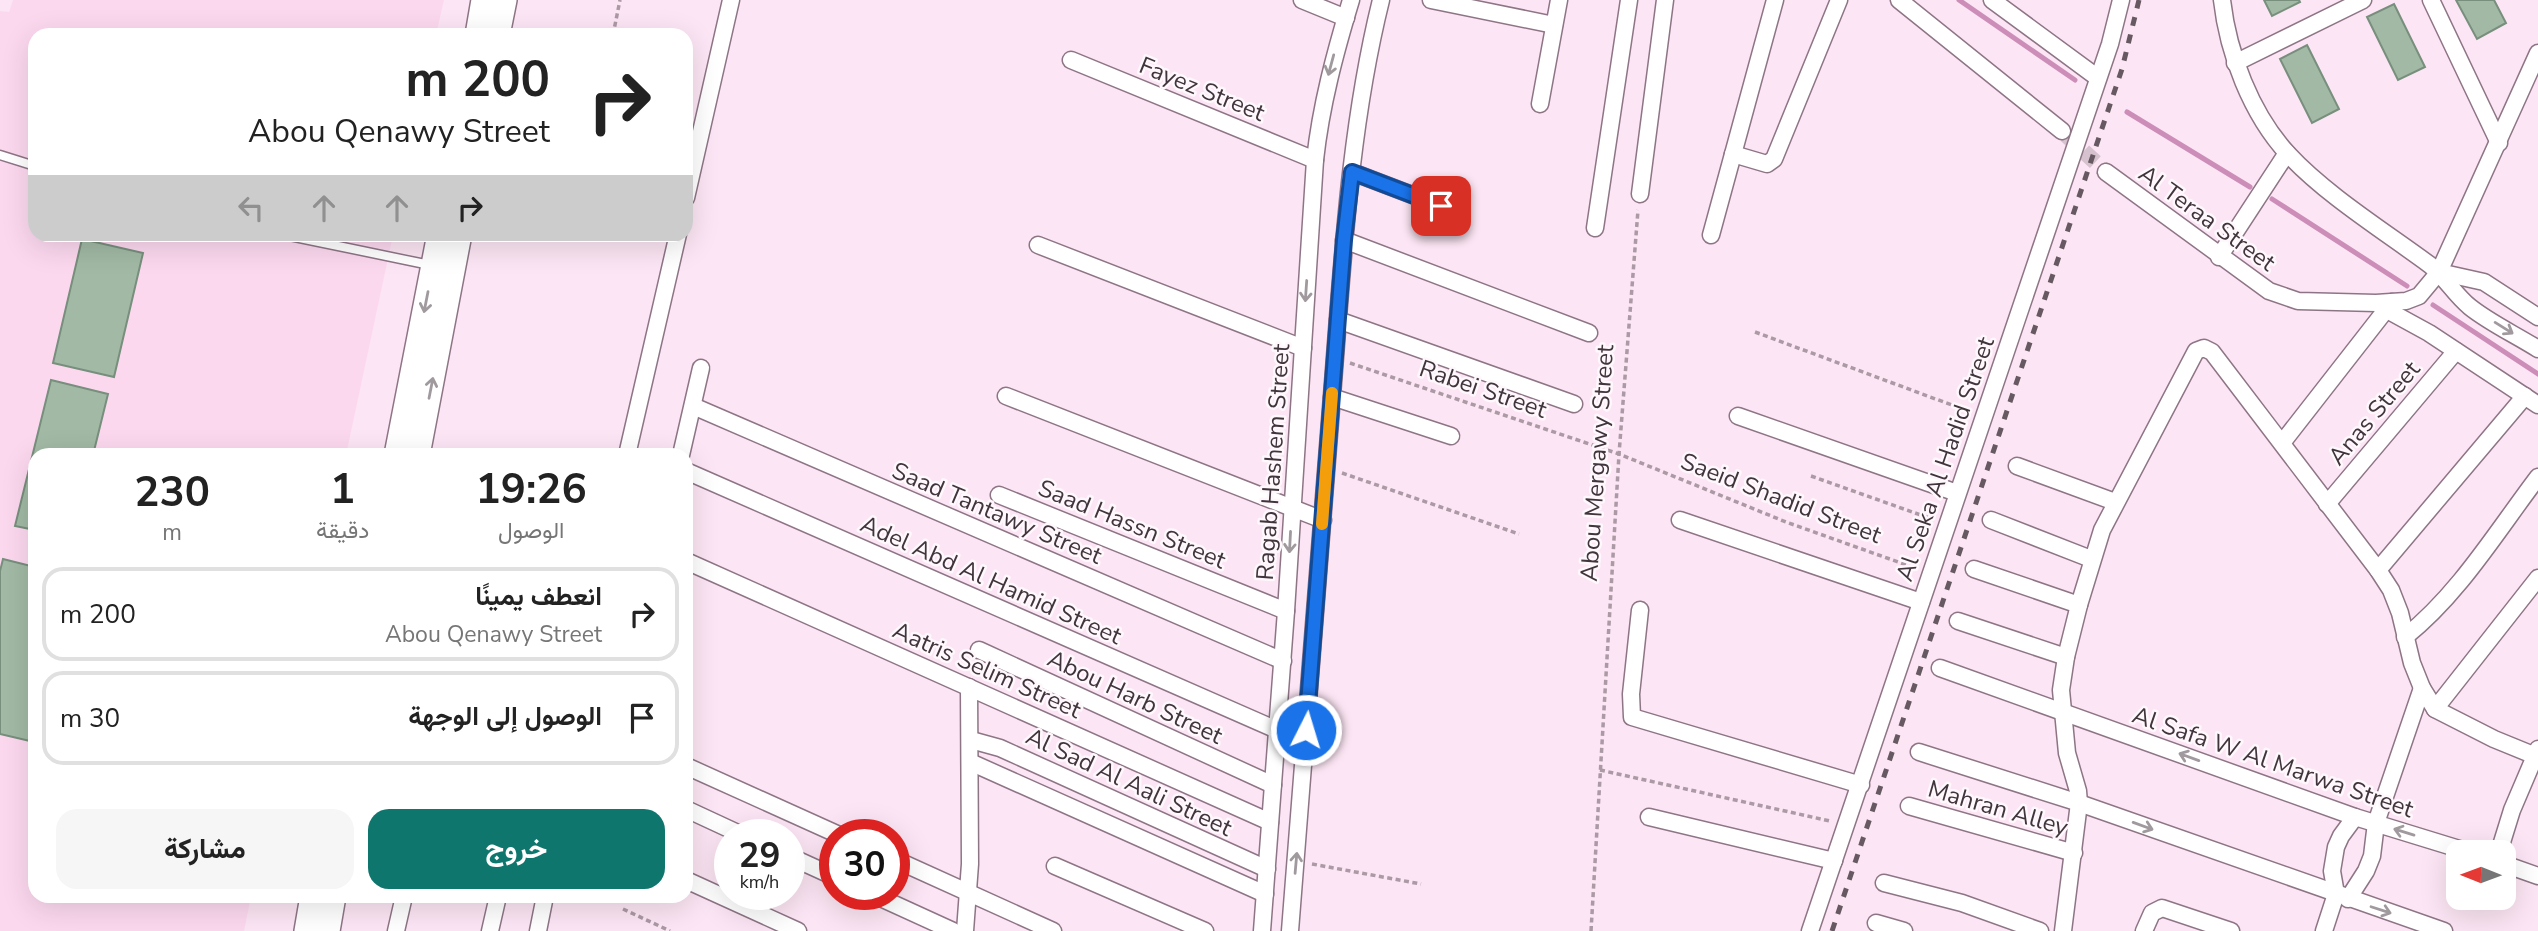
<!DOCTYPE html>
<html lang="ar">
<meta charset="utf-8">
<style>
:root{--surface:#fff;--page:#f6f6f6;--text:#222;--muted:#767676;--line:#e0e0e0;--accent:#0f766e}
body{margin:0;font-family:"Nunito Sans",Vazirmatn,sans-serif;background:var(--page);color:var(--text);direction:rtl;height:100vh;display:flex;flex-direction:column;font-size:26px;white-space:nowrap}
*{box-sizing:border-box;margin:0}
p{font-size:23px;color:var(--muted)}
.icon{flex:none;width:38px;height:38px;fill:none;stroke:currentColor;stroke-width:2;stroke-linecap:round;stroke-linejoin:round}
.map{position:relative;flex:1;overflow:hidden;direction:ltr}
.sheet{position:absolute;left:28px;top:448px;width:665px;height:455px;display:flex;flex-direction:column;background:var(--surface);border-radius:21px;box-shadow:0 7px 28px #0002;direction:rtl}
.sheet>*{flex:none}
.guide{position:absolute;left:28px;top:28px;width:665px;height:214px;border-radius:21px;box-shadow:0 7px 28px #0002;direction:rtl;background:#fff;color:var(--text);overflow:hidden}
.needle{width:46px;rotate:271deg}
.buttons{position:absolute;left:2446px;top:840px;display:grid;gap:14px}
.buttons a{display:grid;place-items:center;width:70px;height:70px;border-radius:14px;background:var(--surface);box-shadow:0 7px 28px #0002;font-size:35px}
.speed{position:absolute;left:714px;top:819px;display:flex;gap:14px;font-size:35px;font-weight:700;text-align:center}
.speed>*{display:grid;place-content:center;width:91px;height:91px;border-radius:50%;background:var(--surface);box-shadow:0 7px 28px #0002;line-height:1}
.speed small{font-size:18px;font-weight:400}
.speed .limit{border:10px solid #d22;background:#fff;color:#111}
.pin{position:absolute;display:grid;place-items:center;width:60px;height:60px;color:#fff;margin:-30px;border-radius:14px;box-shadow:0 4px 10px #0006}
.me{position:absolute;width:77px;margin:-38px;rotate:5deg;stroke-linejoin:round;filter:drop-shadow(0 0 5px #0008)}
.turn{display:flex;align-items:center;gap:24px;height:147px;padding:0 28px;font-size:32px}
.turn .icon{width:91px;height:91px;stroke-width:2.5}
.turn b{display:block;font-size:49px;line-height:60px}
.lanes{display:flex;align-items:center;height:66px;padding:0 28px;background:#0003;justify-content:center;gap:35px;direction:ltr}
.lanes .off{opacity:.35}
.eta{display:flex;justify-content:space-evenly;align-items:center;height:119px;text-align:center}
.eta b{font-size:42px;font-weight:700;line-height:49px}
.primary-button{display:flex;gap:14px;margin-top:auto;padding:14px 28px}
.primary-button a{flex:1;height:80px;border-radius:21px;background:var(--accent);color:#fff;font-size:28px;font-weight:700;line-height:80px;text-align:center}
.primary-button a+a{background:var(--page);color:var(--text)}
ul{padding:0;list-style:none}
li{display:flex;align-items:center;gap:21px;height:94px;margin:0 14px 10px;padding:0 14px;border:4px solid var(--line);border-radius:21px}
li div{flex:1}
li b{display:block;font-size:26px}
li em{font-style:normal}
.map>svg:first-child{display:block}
.built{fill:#fcd8ef}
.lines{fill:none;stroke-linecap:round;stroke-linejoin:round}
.stream{stroke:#cc8eb8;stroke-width:5}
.building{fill:#a1b9a5;stroke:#778f7c;stroke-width:2}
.street-tunnel{stroke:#d6c2cf;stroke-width:16;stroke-dasharray:16 8;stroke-linecap:butt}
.lane-casing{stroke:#8e7586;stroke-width:11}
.street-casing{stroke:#8e7586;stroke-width:19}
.secondary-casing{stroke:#8e7586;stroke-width:26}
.path{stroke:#ab99a5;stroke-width:3.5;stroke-dasharray:5 3.5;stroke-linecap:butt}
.lane{stroke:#fff;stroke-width:8}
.street{stroke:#fff;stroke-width:16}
.secondary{stroke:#fff;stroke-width:23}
.rail{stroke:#675962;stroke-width:5;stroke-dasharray:9 9;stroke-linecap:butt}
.oneway{stroke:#a09a9e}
.route-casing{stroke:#114b97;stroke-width:18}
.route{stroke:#1a73e8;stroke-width:12}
.slow{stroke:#f59e0b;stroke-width:12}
.labels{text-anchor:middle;stroke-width:5;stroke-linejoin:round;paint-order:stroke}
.street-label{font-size:24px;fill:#40353c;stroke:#fef8fc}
</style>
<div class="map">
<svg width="2538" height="931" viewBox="0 0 2538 931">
<rect width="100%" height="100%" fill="#fce5f4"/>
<polygon class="built" points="13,0 444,0 436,35 35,35 35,234 393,235 346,455 35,455 35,896 251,896 244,931 0,931 0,11 9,12"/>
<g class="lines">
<g class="stream">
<polyline points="1959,0 2075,80"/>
<polyline points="2127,112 2250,187"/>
<polyline points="2272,199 2407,286"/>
<polyline points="2433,305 2538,374"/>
</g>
</g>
<g class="building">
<polygon points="2264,0 2299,0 2300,2 2272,16"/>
<polygon points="2456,0 2494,0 2506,23 2477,39"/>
<polygon points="2394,4 2425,67 2398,80 2367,17"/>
<polygon points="2307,45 2339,109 2312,123 2280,59"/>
<polygon points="82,239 143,253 114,377 53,363"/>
<polygon points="51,380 108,394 93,455 35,455 35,530 15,526"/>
<polygon points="3,559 35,567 35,719 30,741 0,734 0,571"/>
</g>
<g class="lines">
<polyline class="street-tunnel" points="2066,135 2106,172"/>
<defs>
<g id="lane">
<polyline points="0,155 35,166"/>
<polyline points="280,234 430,265"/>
</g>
<g id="street">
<polyline points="1302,0 1346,18"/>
<polyline points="1431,0 1554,25"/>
<polyline points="1899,0 2062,131"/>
<polyline points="1992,0 2098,78"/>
<path d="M2222 0C2228 53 2251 114 2288 154 2326 195 2384 231 2430 265 2445 277 2455 295 2470 307 2490 323 2516 335 2538 349"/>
<polyline points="2431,0 2499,143"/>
<polyline points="1071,60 1315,160"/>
<polyline points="2235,63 2363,0"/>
<polyline points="1540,104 1559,0"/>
<polyline points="1733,154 1767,164 1774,159 1839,0"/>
<polyline points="1352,172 1441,206"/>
<polyline points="2106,172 2269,291 2298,301 2376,303 2406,301 2419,296 2439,272 2538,53"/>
<polyline points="1640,194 1665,0"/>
<polyline points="686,198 731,0"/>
<polyline points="1595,228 1629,0"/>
<polyline points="1711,235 1775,0"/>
<polyline points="1344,240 1589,333"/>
<polyline points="1038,245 1303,348"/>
<polyline points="2219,257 2287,153"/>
<polyline points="2439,272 2484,282 2538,317"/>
<polyline points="2387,310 2429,333 2538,405"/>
<polyline points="1338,320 1574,404"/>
<polyline points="1006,396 1323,520"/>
<polyline points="1332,397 1451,436"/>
<polyline points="693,406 1283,661"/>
<polyline points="1738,416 1957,493"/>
<polyline points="2282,443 2392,302"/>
<polyline points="627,455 678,234"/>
<polyline points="681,455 701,368"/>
<polyline points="2017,466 2115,502"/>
<polyline points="686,471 1277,730"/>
<polyline points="999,495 1286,611"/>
<polyline points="2327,504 2456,351"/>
<polyline points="1680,520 1921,602"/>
<polyline points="1991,520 2091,559"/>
<polyline points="686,561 1270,822"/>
<polyline points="1974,569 2079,605"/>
<polyline points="2378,570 2525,396"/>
<polyline points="1640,610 1631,694 1632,717 1861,785"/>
<polyline points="1958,621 2066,657"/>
<path d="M2405 637C2459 594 2497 531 2538 477"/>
<polyline points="979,650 1273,785"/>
<polyline points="1940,668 2355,817 2469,852"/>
<polyline points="2435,709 2538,578"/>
<polyline points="971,740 1000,748 1267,869"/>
<polyline points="1919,752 2079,803 2444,931"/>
<polyline points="970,762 1265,894"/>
<polyline points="686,766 839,835"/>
<polyline points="1909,806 2074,853"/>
<polyline points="686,809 742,835"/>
<polyline points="1649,817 1834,861"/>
<polyline points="2499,852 2512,810 2538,749"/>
<polyline points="789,856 835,877"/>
<polyline points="894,859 1053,931"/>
<polyline points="2504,864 2538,876"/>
<polyline points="1055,866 1205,931"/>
<polyline points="686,880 798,931"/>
<polyline points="1884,883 1962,903 2040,931"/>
<polyline points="872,894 953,931"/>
<polyline points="2348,899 2366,871 2372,856 2376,823 2422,688"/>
<polyline points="1876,923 1904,931"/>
<polyline points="396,931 404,896"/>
<polyline points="490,931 498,896"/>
<polyline points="538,931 545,896"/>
<polyline points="965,931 970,864 969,687"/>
<path d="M1262 931 1286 611 1315 160C1321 105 1335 53 1351 0"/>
<path d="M1290 931C1306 748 1319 565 1333 383 1343 255 1350 125 1381 0"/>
<polyline points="1810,931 2110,44 2121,0"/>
<polyline points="2063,931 2079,803 2078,791 2067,753 2061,690 2066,657 2079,605 2102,530 2196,351 2204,348 2212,352 2378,570 2391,590 2400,613 2412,663 2422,688 2435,709 2494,739 2538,757"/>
<polyline points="2144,931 2152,913 2162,908 2231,931"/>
<polyline points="2324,931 2336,894 2332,871 2336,847 2341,836 2355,817"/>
</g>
<g id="secondary">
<polyline points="477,35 483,0"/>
<polyline points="498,35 505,0"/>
<polyline points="396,455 439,234"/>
<polyline points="418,455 460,234"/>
<polyline points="306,931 312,896"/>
<polyline points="328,931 334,896"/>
</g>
</defs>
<use href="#lane" class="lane-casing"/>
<use href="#street" class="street-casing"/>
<use href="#secondary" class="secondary-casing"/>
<g class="path">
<polyline points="613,35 620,0"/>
<polyline points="1755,332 1968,411"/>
<polyline points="1350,363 1619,454 1786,522 1915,568"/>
<polyline points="1342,473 1519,534"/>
<polyline points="1811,476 1932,519"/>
<polyline points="1600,770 1830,821"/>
<polyline points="1312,864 1421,884"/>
<polyline points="623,909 670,931"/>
<polyline points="1591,931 1619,454 1638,210"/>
</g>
<use href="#lane" class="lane"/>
<use href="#street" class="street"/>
<use href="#secondary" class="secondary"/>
<polyline class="rail" points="1832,931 2122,69 2139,0"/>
</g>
<defs><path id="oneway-shaft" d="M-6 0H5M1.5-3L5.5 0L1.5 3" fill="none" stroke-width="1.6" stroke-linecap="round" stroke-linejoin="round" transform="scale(1.75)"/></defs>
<g class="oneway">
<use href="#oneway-shaft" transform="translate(1331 65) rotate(105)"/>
<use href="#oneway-shaft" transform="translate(1306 291) rotate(94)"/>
<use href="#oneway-shaft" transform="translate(426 302) rotate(101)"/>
<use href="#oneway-shaft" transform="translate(2504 328) rotate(32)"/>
<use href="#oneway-shaft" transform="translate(431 388) rotate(-79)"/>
<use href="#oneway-shaft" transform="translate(1290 542) rotate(93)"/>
<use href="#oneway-shaft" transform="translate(2189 757) rotate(-160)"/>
<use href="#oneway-shaft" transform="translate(2143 826) rotate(20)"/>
<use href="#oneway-shaft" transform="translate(2404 832) rotate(-163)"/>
<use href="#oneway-shaft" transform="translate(1296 863) rotate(-85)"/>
<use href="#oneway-shaft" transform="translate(2381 910) rotate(18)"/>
</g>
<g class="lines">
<defs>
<polyline id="route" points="1306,730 1344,240 1352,172 1441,206"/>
</defs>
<use href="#route" class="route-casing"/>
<use href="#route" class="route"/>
<polyline class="slow" points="1322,524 1332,393"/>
</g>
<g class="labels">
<g class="street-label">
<text transform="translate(1202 89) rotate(22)" y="8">Fayez Street</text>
<text transform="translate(2207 218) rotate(36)" y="8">Al Teraa Street</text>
<text transform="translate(1483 389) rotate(19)" y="8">Rabei Street</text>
<text transform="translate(2374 413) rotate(-50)" y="8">Anas Street</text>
<text transform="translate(1945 459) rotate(-71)" y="8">Al Seka Al Hadid Street</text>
<text transform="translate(1273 462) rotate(-86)" y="8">Ragab Hashem Street</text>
<text transform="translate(1597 463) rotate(-86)" y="8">Abou Mergawy Street</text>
<text transform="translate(1781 498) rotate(21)" y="8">Saeid Shadid Street</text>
<text transform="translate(997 513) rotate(23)" y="8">Saad Tantawy Street</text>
<text transform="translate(1132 524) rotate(22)" y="8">Saad Hassn Street</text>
<text transform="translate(991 580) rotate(24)" y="8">Adel Abd Al Hamid Street</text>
<text transform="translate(987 670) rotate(24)" y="8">Aatris Selim Street</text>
<text transform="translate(1135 697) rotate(25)" y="8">Abou Harb Street</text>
<text transform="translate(2273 762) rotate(19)" y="8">Al Safa W Al Marwa Street</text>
<text transform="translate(1129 782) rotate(25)" y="8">Al Sad Al Aali Street</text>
<text transform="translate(1998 808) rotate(16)" y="8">Mahran Alley</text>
</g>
</g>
</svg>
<div class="buttons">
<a><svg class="needle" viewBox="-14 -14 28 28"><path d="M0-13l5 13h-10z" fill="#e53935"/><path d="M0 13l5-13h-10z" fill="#767676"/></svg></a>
</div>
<div class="speed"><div>29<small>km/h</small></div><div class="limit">30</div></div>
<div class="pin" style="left:1441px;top:206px;background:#d93025"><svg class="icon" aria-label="arrive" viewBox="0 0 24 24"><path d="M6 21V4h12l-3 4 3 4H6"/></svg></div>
<svg class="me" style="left:1306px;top:730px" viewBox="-20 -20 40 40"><circle r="17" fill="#1a73e8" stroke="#fff" stroke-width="3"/><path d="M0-11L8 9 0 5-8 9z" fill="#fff"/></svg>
<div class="guide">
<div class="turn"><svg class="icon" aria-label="right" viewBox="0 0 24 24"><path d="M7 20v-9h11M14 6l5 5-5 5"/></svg><div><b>200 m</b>Abou Qenawy Street</div></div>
<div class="lanes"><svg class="icon off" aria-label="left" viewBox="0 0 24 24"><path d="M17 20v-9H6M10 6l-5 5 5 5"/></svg><svg class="icon off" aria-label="ahead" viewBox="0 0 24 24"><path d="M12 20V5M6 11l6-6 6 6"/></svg><svg class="icon off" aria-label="ahead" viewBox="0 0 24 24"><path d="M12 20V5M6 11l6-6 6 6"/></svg><svg class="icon" aria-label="right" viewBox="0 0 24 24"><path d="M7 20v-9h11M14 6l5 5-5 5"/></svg></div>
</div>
<section class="sheet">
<div class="eta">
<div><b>19:26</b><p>الوصول</p></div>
<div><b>1</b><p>دقيقة</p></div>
<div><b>230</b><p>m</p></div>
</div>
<ul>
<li><svg class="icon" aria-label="right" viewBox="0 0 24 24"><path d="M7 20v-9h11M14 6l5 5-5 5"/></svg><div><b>انعطف يمينًا</b><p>Abou Qenawy Street</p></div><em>200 m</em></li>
<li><svg class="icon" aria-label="arrive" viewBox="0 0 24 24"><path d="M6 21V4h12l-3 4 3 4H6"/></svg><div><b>الوصول إلى الوجهة</b></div><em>30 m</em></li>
</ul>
<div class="primary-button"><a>خروج</a><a>مشاركة</a></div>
</section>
</div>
